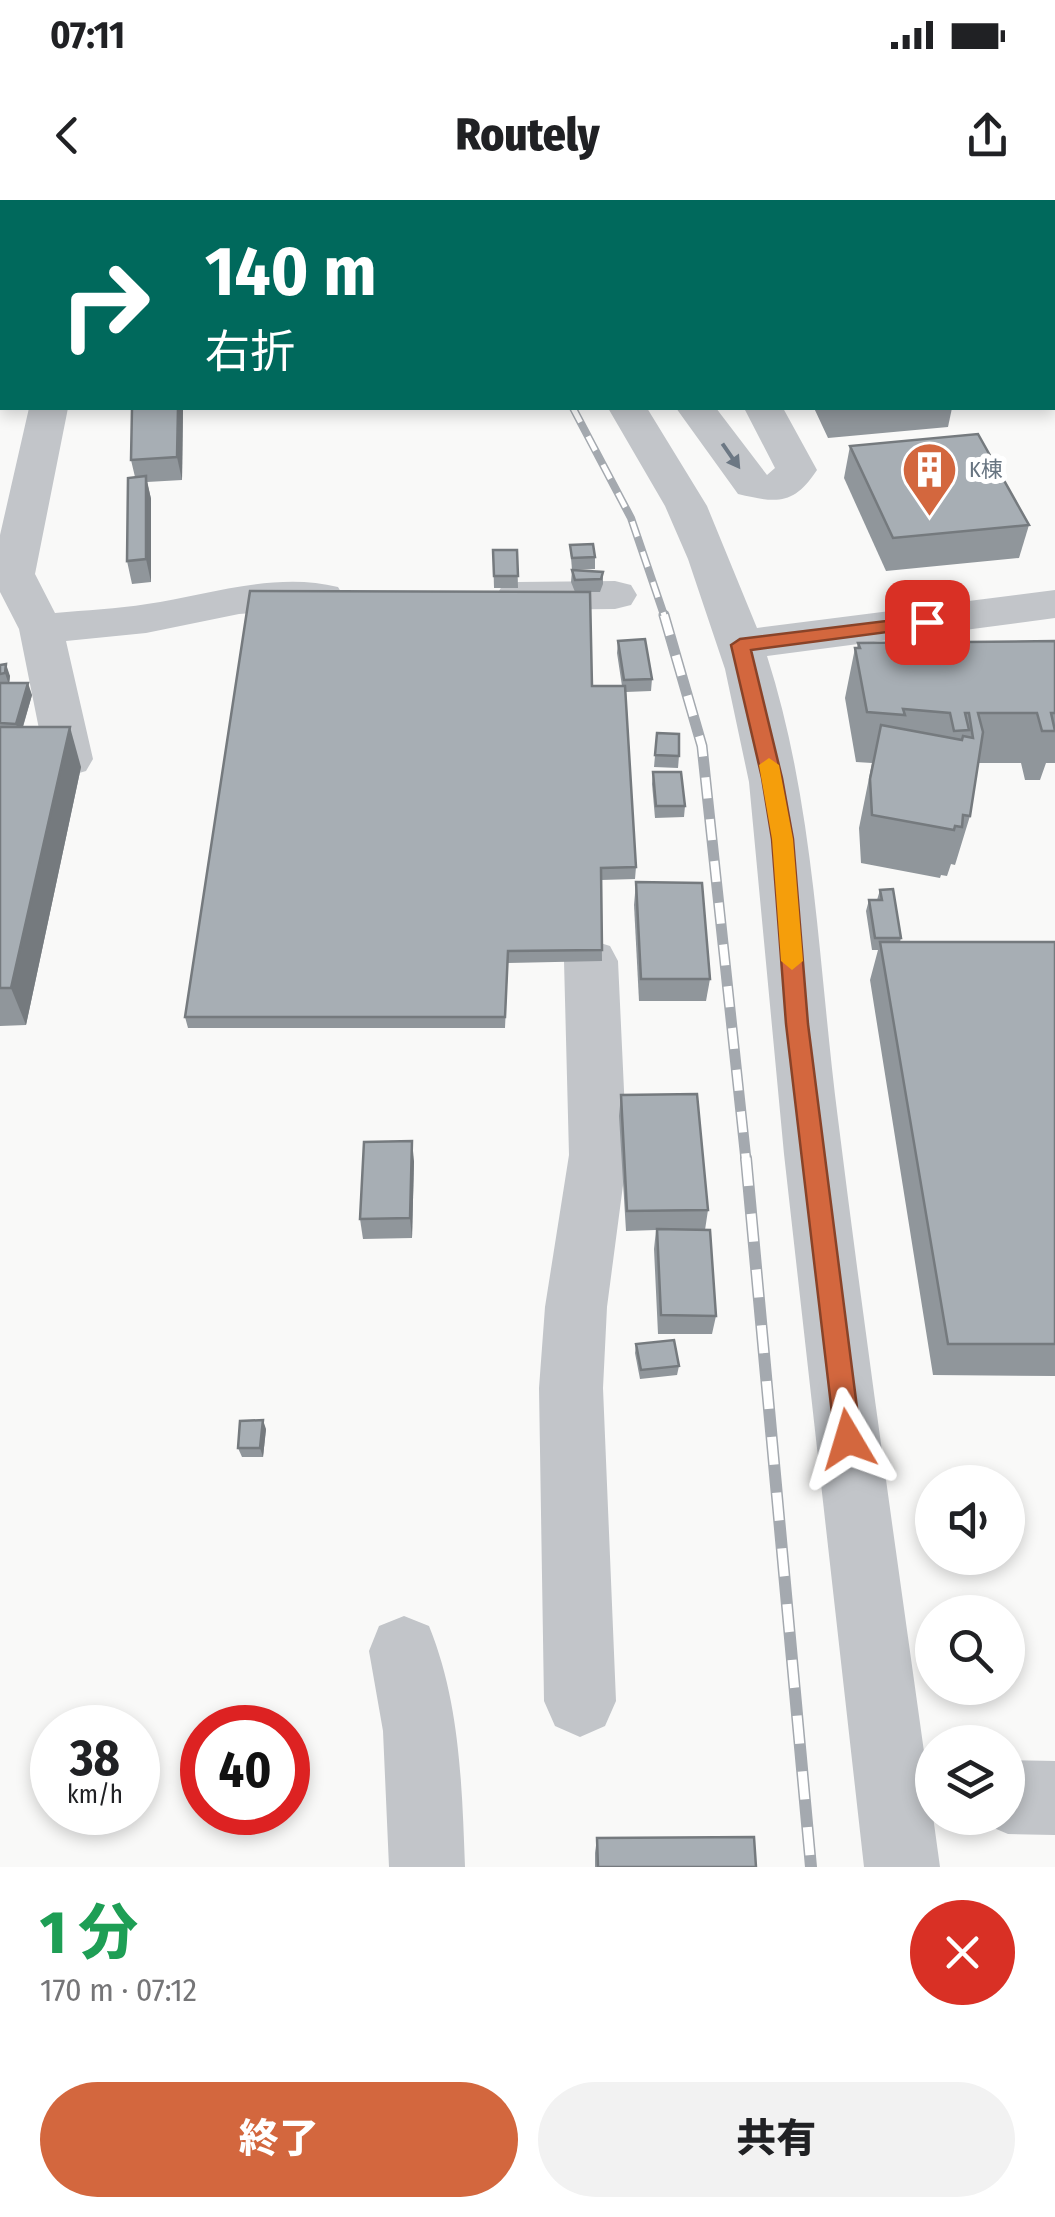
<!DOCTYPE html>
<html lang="ja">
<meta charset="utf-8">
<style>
:root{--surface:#fff;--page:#f2f2f2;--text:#202124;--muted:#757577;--accent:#d3673e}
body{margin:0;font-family:"Fira Sans Condensed","Noto Sans JP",sans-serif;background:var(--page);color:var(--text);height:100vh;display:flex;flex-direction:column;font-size:38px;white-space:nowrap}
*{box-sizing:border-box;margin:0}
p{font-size:32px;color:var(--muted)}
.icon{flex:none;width:55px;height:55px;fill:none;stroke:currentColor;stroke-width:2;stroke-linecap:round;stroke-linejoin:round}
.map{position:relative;height:1667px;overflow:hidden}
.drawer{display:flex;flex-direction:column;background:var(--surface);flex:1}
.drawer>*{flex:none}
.guide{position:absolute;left:0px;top:0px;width:1055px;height:210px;box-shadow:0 5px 15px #0003;background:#00695c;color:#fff;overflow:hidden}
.tools{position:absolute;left:915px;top:1265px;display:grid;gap:20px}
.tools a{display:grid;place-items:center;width:110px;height:110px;border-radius:50%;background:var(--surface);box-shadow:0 5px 15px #0003;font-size:50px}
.speed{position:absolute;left:30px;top:1505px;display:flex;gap:20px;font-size:50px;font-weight:700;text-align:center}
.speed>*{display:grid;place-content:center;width:130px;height:130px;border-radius:50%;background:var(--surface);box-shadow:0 5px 15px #0003;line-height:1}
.speed small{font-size:25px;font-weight:400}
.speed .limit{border:15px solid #d22;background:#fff;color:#111}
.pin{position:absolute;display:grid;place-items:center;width:85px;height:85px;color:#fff;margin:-42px;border-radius:20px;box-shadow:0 5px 15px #0006}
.me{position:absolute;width:110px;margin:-55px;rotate:353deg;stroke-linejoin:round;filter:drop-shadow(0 0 8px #0008)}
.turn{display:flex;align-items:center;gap:35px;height:210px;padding:0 40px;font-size:45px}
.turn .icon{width:130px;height:130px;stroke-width:2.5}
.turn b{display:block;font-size:70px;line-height:85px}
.round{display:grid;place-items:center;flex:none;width:105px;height:105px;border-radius:52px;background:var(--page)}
.head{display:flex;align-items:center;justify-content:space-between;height:170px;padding:0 40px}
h1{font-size:60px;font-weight:800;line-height:75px;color:#1e9e55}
.action{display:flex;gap:20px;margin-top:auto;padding:20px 40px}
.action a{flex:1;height:115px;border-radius:60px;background:var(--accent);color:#fff;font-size:40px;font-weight:800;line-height:115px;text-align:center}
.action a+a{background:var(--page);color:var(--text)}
.status{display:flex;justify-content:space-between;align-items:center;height:70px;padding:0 50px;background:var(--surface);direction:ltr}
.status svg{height:28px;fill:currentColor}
header{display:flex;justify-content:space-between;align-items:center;height:130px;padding:0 40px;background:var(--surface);font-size:45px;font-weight:800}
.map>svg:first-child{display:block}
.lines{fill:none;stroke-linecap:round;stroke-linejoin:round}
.minor{fill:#c2c5c9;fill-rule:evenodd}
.rail-far2-casing{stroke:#a4a9af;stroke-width:8}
.rail-far1-casing{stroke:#a4a9af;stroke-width:11}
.rail-casing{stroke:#a4a9af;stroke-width:12}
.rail-far2{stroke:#fff;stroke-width:5;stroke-dasharray:16;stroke-linecap:butt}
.rail-far1{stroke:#fff;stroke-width:8;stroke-dasharray:21;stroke-linecap:butt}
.rail{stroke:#fff;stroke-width:9;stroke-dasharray:28;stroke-linecap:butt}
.wall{fill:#90969b}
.shaded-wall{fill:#757a7e}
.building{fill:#a7aeb4;stroke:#757a7e;stroke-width:2.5}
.oneway{fill:#6c7884}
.route{fill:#d3673e;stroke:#894328;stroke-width:2.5}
.slow{fill:#f59e0b}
.labels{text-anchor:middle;stroke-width:10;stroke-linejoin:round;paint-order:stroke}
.far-poi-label{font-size:22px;fill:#677480;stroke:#fff;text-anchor:start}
</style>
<div class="status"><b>07:11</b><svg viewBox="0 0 49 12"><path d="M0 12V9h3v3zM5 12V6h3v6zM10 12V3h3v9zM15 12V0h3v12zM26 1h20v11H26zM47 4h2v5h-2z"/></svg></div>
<header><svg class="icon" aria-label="back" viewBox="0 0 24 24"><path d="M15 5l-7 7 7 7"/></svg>Routely<svg class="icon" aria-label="share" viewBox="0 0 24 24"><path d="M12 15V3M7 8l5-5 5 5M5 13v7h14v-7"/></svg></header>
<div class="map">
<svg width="1055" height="1667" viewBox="0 0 1055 1667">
<rect width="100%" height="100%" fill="#f9f9f8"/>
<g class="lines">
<g class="minor">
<polygon points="470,0 504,0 505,2 471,2"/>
<polygon points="530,0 565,0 566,2 532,2"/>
<polygon points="615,0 650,0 651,2 617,2"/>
<polygon points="864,0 900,0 901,2 866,2"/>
<rect x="1052" y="54" width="3" height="22"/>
<path d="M29 208H68L35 374 55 413C86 410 117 409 147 404 208 395 276 371 338 387L344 397 338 407 239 414 146 433 66 441 93 559 86 571 69 576 52 571 45 559 19 429 0 392V335Z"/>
<path d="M608 208H647L707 306 757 428 1055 390V418L767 456C815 606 818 764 838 919 869 1168 906 1419 940 1667H864L784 954 749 582 725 469 688 359 665 306Z"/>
<path d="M676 208H716L767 275 775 268 744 208H783L817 270C793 306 777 303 738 294Z"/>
<polygon points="615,381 631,385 637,395 631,405 615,409 518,410 502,406 496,396 502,386 518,382"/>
<polygon points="591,740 610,746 618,761 627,955 607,1107 603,1188 616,1501 605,1526 580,1537 555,1526 544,1501 539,1188 545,1107 569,955 564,761 572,746"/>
<path d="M404 1416 429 1426C460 1502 462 1586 465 1667H389L383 1531 369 1451 379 1426Z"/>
<polygon points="1008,1560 1055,1561 1055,1635 1008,1634 982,1623 979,1618 1008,1618"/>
</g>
<defs>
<g id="rail-far2">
<polyline points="0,125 2,119"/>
<polyline points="573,208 631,318 665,418"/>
</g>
<polyline id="rail-far1" points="664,415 702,546 746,960"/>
<polyline id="rail" points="746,958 811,1667"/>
</defs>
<use href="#rail-far2" class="rail-far2-casing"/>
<use href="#rail-far1" class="rail-far1-casing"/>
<use href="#rail" class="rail-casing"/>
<use href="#rail-far2" class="rail-far2"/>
<use href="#rail-far1" class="rail-far1"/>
<use href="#rail" class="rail"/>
</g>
<g class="wall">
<polygon points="183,208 182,280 147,282 151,299 151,382 132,384 127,361 135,277 131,260"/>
<polygon points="814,208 952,208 948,227 828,238"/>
<polygon points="850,246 1029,325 1019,358 886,371 844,278"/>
<polygon points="570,345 595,357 595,369 572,370"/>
<polygon points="493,350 517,350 518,388 494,388"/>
<polygon points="572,370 603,372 603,384 600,392 590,392 592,486 622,486 617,453 618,441 652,479 651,491 626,492 636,667 635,679 601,680 602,761 508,763 505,828 188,828 185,817 575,392 571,382"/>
<polygon points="1055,441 1055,563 1046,563 1040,580 1025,580 1021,563 978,563 970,616 955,665 951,664 947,676 941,675 940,678 861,663 859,628 872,563 856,562 845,498 855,448 857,448 858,443"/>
<polygon points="0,465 10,476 9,483 32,495 23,527 81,567 26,825 0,826"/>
<polygon points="657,533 679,556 678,568 654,567"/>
<polygon points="653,572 685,606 684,617 655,618 652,584"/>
<polygon points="636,682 710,779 706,801 639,801 634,705"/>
<polygon points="880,690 901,738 900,742 1055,742 1055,1176 933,1175 870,780 878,750 872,750 866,711 869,700 877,700"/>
<polygon points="621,895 708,1010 705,1030 716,1116 712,1134 658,1134 654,1049 656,1030 626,1031 619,916"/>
<polygon points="414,961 412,1038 363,1039 360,1019"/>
<polygon points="636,1144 679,1166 677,1175 640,1179 635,1153"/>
<polygon points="266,1229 263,1257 242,1257 238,1248"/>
<polygon points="597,1638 756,1667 595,1667 595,1653"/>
</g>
<g class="shaded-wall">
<polygon points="677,0 754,0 738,2 677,2"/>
<polygon points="178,208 183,208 182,280 177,257"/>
<polygon points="146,276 151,299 151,382 146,359"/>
<polygon points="6,464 10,476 9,485 5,473"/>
<polygon points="28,483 32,495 20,536 16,524"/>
<polygon points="70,527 81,567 26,825 11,788"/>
<polygon points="412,941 414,961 412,1038 410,1018"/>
<polygon points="263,1220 266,1229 263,1257 260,1248"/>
</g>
<g class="building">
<polygon points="132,208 178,208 177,257 131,260"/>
<polygon points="978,234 1029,325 893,338 850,246"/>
<polygon points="146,276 146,359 127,361 128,278"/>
<polygon points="593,344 595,357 572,358 570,345"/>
<polygon points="493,350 517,350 518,376 494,376"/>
<polygon points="572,370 603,372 601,379 575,380"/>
<polygon points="250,391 590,392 592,486 625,486 636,667 601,668 602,750 508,751 505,817 185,817"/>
<polygon points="645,439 652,479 624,480 618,441"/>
<polygon points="1055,441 1055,513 1051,513 1055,531 1042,531 1037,513 978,513 983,532 970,616 963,615 962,627 955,626 954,630 872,615 870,579 881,525 962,540 963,536 973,538 969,513 965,513 969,530 954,531 950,513 903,509 905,515 867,512 855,448 860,448 858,443"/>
<polygon points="6,464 5,473 0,474 0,465"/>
<polygon points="0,483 28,483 16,524 0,523"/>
<polygon points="0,527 70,527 11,788 0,788"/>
<polygon points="657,533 679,534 679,556 655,555"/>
<polygon points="653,572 681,572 685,606 656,606"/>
<polygon points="636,682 702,683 710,779 641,779"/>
<polygon points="893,689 901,738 875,738 869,700 882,700 880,690"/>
<polygon points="880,742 1055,742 1055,1144 948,1144"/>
<polygon points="697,894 708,1010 627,1011 621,895"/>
<polygon points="412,941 410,1018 360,1019 364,942"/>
<polygon points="657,1029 710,1030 716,1116 661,1115"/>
<polygon points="674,1140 679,1166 641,1170 636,1144"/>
<polygon points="263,1220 260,1248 238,1248 240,1221"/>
<polygon points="754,1637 756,1667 598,1667 597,1638"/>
</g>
<defs><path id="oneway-solid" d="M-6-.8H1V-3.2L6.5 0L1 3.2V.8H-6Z" transform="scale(2.5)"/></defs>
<use class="oneway" href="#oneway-solid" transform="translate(731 256) rotate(55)"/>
<polygon class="route" points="927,416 933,418 933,426 751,450 782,578 793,639 808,824 861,1239 858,1248 848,1251 838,1248 835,1239 786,824 772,639 762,578 731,445 740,439"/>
<polygon class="slow" points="769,558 779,565 793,639 803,761 792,770 781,761 772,639 759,565"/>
<defs>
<symbol id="building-pin" viewBox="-11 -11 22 30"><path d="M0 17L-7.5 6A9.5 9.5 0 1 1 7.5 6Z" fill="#d3673e" stroke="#fff"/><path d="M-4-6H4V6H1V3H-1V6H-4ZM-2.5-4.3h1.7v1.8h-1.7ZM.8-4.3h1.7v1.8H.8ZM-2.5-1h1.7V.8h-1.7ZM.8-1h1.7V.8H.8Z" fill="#fff"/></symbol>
</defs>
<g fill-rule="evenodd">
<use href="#building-pin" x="898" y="238" width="63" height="86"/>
</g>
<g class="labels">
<g class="far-poi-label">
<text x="969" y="277">K棟</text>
</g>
</g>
</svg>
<div class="tools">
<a><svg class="icon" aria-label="sound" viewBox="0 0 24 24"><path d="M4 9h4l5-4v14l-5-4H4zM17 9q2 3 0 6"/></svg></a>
<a><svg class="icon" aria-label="search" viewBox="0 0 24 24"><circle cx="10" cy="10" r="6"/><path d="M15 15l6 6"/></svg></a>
<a><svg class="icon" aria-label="layers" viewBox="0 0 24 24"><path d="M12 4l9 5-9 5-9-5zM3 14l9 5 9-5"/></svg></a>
</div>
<div class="speed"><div>38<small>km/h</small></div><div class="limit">40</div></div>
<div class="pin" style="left:927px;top:422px;background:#d93025"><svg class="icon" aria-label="arrive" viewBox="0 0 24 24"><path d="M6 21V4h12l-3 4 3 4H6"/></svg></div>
<svg class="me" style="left:848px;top:1239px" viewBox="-20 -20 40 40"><path d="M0-17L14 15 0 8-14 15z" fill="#d3673e" stroke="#fff" stroke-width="4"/></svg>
<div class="guide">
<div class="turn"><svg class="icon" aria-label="right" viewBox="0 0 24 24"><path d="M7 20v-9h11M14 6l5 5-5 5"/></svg><div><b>140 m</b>右折</div></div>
</div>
</div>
<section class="drawer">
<div class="head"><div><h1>1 分</h1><p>170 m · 07:12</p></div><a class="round" style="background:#d93025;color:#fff"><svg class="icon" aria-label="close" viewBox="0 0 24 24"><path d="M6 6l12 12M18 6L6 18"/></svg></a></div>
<div class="action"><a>終了</a><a>共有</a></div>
</section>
